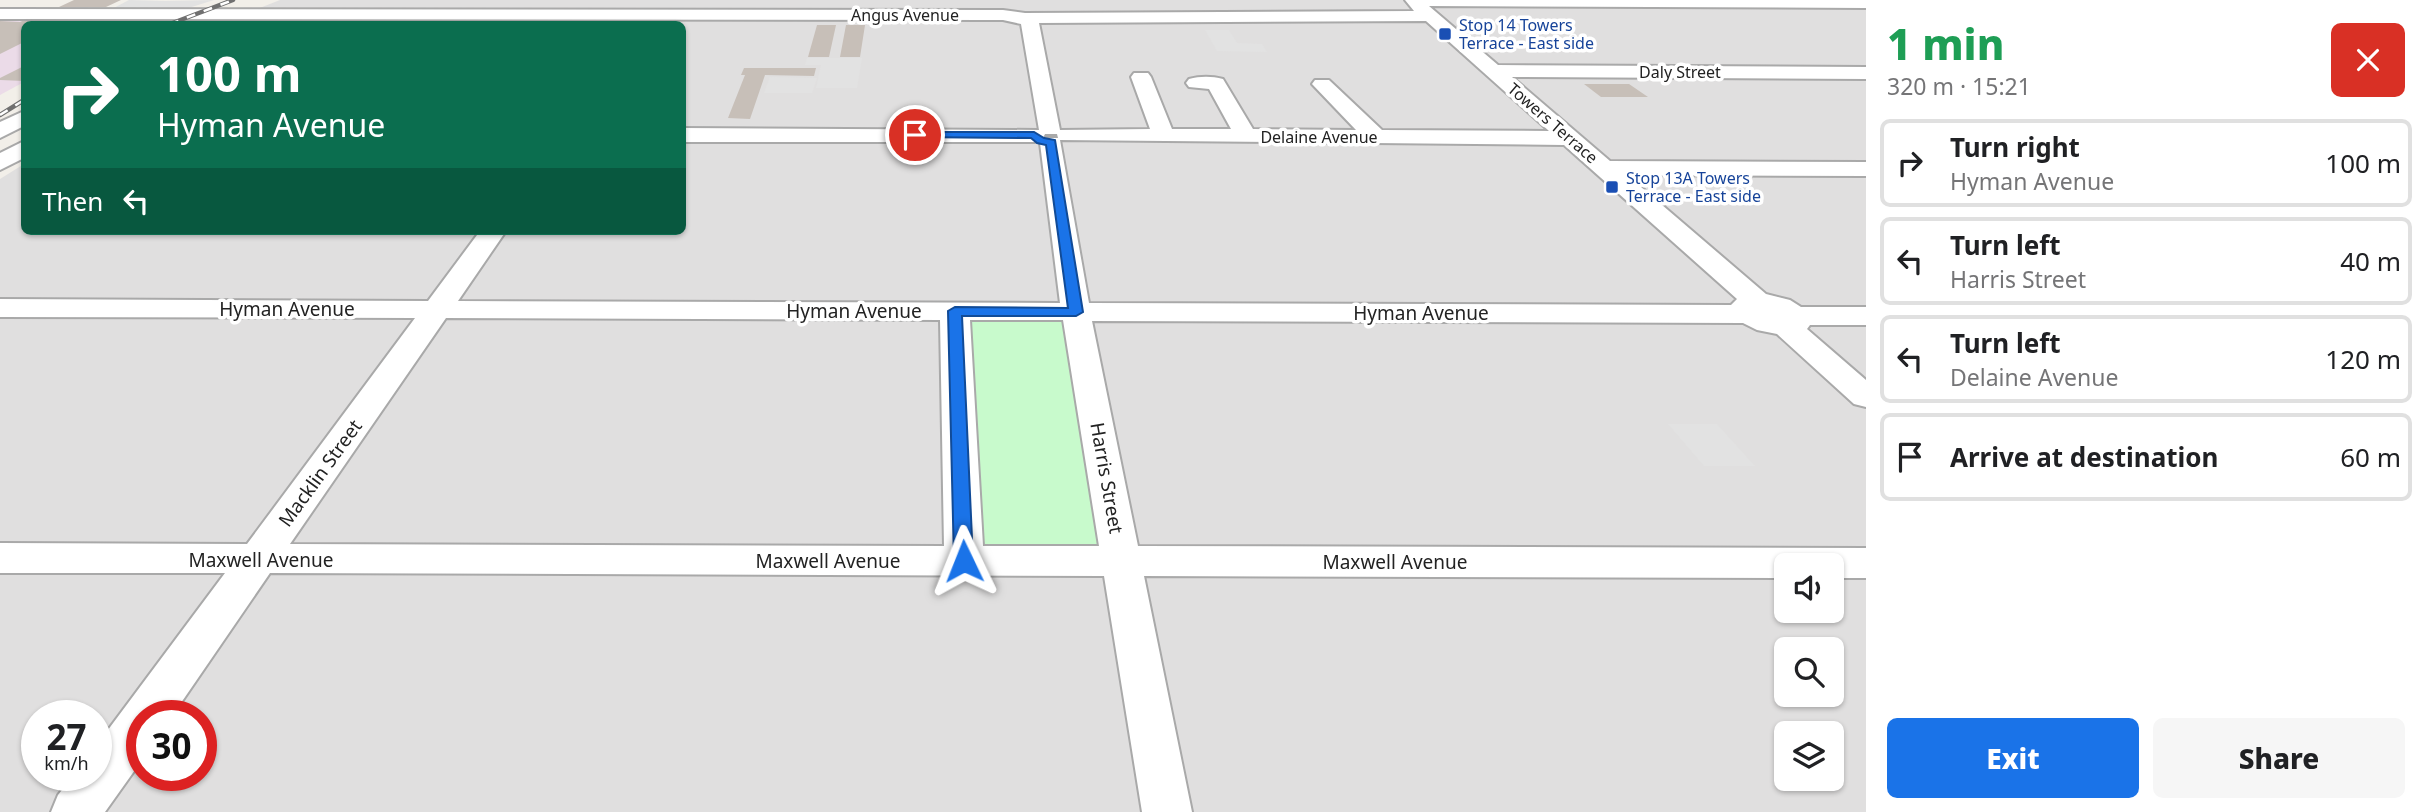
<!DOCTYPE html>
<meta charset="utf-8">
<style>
:root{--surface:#fff;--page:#f6f6f6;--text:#202124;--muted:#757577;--line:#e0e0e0;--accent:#1a73e8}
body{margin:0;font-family:"Noto Sans",sans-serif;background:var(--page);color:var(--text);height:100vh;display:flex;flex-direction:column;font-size:26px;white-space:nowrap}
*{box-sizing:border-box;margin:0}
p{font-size:23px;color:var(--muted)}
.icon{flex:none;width:38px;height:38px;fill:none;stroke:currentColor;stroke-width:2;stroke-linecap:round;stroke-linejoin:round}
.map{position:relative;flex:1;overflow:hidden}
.drawer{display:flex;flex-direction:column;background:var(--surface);width:560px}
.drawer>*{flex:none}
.hud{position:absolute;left:21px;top:21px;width:665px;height:214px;border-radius:10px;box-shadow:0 2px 5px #0004;background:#0b6e4f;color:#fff;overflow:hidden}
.buttons{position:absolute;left:1774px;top:553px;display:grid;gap:14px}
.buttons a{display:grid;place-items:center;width:70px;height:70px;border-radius:10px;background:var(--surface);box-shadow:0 2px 5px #0004;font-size:35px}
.speed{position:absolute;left:21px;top:700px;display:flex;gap:14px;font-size:35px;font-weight:700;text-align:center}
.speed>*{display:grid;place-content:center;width:91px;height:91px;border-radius:50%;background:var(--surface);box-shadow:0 2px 5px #0004;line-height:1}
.speed small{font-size:18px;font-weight:400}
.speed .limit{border:10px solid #d22;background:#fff;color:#111}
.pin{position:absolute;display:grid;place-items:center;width:60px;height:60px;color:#fff;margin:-30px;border:4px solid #fff;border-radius:50%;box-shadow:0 2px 7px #0007}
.me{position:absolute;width:77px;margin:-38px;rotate:358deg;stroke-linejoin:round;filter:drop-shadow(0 0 5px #0008)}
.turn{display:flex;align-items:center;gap:24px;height:147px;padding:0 21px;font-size:32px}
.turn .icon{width:91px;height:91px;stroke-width:2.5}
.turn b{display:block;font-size:49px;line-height:60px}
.then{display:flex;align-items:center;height:66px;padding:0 21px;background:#0003;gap:14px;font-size:26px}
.round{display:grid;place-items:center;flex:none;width:74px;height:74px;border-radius:10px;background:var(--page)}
.head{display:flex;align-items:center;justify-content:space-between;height:119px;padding:0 21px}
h1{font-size:42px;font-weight:800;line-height:52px;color:#1e9e55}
.primary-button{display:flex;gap:14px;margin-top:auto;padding:14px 21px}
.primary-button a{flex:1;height:80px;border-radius:10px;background:var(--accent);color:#fff;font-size:28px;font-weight:800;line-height:80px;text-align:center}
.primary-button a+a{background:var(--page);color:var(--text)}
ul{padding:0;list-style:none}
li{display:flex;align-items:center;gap:21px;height:88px;margin:0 14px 10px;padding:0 7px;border:4px solid var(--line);border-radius:10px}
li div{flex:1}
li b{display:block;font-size:26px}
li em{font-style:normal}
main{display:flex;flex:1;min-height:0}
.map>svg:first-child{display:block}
.residential{fill:#e0dfdf;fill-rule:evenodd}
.industrial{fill:#ebdbe8}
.park{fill:#c8facc}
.parking{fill:#e2e2e2}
.building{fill:#c7bfb8}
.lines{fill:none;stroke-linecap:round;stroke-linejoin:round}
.minor-casing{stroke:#a9a9a9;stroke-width:4}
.minor{fill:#fff;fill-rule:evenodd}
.rail-casing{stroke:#707070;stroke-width:4.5}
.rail{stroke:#fff;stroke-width:2.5;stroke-dasharray:9;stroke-linecap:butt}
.route{fill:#1a73e8;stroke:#114b97;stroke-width:2}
.transit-dot{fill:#1a4fb4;stroke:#fff;stroke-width:2.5}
.labels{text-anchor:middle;stroke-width:7;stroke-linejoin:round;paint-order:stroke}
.far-street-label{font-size:16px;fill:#222;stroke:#fff}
.far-transit-label{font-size:16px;fill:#164399;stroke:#fff;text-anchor:start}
.street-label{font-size:19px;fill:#222;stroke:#fff}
</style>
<main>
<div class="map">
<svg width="1866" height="812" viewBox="0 0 1866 812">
<rect width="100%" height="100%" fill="#f2efe9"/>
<path class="residential" d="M280 0H1866V812H0V179L24 164V231H682V24H219ZM1787 565H1832V611H1787ZM1787 649H1832V695H1787ZM37 716H96V775H37ZM142 716H201V775H142ZM1787 733H1832V779H1787Z"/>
<polygon class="industrial" points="0,19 165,19 152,24 24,24 24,82 0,95"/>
<polygon class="park" points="956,310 1075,311 1120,561 966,560"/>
<g class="parking">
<polygon points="129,0 165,1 214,0 179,11 108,11"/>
<polygon points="1205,30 1229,30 1237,43 1262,44 1267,52 1217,51"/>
<polygon points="807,58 862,58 857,88 816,88 821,65 805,65"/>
<polygon points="770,77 817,78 812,93 764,93"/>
<polygon points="1668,424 1717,424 1755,466 1704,466"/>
</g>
<g class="building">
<polygon points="74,0 121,0 106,7 59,7"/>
<polygon points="29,18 64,18 52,24 24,24 24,42 0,54 0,21 20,22"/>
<polygon points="817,25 836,25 829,57 808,57"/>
<polygon points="846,25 865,25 860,57 840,57"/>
<polygon points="24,66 24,81 0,80 0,78"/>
<polygon points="744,68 816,68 814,76 765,75 750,119 728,118 745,75 741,75"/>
<polygon points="1584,84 1629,84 1648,97 1601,97"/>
</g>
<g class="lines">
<defs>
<g id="minor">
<path d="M1405 0H1866V8L1429 6 1498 65 1866 67V79L1512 77 1610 161 1866 162V176L1627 175 1766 294 1790 300 1801 307H1866V325H1810L1807 329 1866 380V407L1854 404 1777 334 1757 330 1743 323 1092 321 1138 546 1866 548V578H1832V565H1787V578L1144 576 1192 812H1142L1104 576 270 573 172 716H142V760L105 812H51L58 795 74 775H96V746L225 573H0V543L247 544 415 318 0 317V299L428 301 480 231H506L458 301 1060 303 1040 143 1043 138H1058L1057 134H1045L1042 140 1034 142H682V128L1039 130 1021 24 1003 20 0 19V9L1003 10 1025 13 1414 11ZM1426 21 1549 131 1382 130 1329 80H1315L1312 84 1356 130 1253 129 1223 79C1212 76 1200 76 1189 79L1186 83 1189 87 1209 89 1231 129H1172L1151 77 1148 73H1134L1131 77 1150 129 1060 130 1039 23ZM1060 140 1564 145 1737 299 1731 305 1089 303ZM446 318 940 320 944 546 290 544ZM970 320H1063L1099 546H983Z"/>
<polygon points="24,111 24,126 0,138 0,122"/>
<polygon points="24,141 24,158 0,170 0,153"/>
</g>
</defs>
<use href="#minor" class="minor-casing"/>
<use href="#minor" class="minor"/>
<defs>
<g id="rail">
<polyline points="170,24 233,0"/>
<polyline points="0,115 24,100"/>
</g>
</defs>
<use href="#rail" class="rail-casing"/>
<use href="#rail" class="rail"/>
</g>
<polygon class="route" points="915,132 1034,132 1044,138 1055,140 1083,312 1076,316 962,316 973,561 970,566 957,566 954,561 948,311 955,307 1068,308 1046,145 1037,143 1031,138 911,137 911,133"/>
<g class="transit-dot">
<rect x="1438" y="27" width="14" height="14" rx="3.5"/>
<rect x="1605" y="180" width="14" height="14" rx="3.5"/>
</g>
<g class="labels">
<g class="far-street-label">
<text x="905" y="21">Angus Avenue</text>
<text x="1680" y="78">Daly Street</text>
<text transform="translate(1553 123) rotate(41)" y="6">Towers Terrace</text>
<text x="1319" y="143">Delaine Avenue</text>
</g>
<g class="far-transit-label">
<text x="1459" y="31">Stop 14 Towers<tspan x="1459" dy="18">Terrace - East side</tspan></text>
<text x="1626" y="184">Stop 13A Towers<tspan x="1626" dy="18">Terrace - East side</tspan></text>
</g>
<g class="street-label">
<text x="287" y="316">Hyman Avenue</text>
<text x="854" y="318">Hyman Avenue</text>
<text x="1421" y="320">Hyman Avenue</text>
<text transform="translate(320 473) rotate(-54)" y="7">Macklin Street</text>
<text transform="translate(1107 478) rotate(80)" y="7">Harris Street</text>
<text x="261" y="567">Maxwell Avenue</text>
<text x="828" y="568">Maxwell Avenue</text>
<text x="1395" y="569">Maxwell Avenue</text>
</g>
</g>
</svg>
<div class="buttons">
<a><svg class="icon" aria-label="sound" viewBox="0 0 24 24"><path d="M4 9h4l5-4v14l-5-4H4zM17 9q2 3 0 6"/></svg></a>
<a><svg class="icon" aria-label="search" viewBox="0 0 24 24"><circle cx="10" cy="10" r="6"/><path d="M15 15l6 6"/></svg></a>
<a><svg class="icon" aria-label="layers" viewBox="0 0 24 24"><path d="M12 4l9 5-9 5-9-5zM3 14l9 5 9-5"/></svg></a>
</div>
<div class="speed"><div>27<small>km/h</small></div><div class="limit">30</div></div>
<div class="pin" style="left:915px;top:135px;background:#d93025"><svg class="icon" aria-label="arrive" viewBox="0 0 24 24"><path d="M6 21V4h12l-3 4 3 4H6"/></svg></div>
<svg class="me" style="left:964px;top:561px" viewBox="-20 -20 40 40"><path d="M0-17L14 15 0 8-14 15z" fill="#1a73e8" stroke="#fff" stroke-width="4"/></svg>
<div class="hud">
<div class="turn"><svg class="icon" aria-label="right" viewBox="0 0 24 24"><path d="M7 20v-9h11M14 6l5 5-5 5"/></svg><div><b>100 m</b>Hyman Avenue</div></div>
<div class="then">Then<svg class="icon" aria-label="left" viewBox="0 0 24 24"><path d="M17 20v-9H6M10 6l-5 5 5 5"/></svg></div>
</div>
</div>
<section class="drawer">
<div class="head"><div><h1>1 min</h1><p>320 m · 15:21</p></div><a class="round" style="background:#d93025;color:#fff"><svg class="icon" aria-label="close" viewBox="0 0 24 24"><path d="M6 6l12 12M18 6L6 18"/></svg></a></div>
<ul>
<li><svg class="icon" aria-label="right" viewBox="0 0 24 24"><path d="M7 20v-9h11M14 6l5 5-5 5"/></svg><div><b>Turn right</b><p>Hyman Avenue</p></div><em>100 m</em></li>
<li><svg class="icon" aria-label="left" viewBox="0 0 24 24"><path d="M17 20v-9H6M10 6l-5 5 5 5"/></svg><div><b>Turn left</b><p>Harris Street</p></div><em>40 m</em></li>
<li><svg class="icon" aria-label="left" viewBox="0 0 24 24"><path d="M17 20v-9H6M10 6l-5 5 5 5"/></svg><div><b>Turn left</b><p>Delaine Avenue</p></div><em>120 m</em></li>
<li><svg class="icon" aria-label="arrive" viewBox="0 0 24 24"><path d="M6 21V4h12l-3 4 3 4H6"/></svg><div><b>Arrive at destination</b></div><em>60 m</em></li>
</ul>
<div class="primary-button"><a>Exit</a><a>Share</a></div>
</section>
</main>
